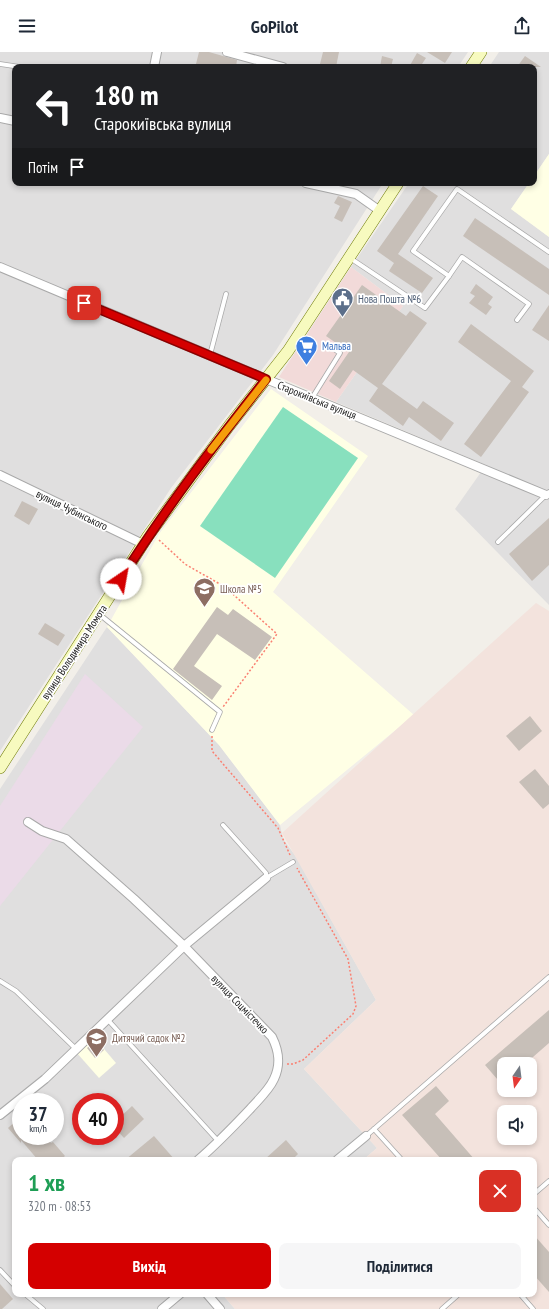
<!DOCTYPE html>
<html lang="uk">
<meta charset="utf-8">
<style>
:root{--surface:#fff;--page:#f6f6f7;--text:#1f2937;--muted:#747a83;--accent:#d40000}
body{margin:0;font-family:"PT Sans Narrow",sans-serif;background:var(--page);color:var(--text);height:100vh;display:flex;flex-direction:column;font-size:15px;white-space:nowrap}
*{box-sizing:border-box;margin:0}
p{font-size:13px;color:var(--muted)}
.icon{flex:none;width:22px;height:22px;fill:none;stroke:currentColor;stroke-width:2;stroke-linecap:round;stroke-linejoin:round}
.map{position:relative;flex:1;overflow:hidden}
.details{position:absolute;left:12px;top:1105px;width:525px;height:140px;display:flex;flex-direction:column;background:var(--surface);border-radius:8px;box-shadow:0 2px 6px #0003}
.details>*{flex:none}
.top-card{position:absolute;left:12px;top:12px;width:525px;height:122px;border-radius:8px;box-shadow:0 2px 6px #0003;background:#202124;color:#fff;overflow:hidden}
.needle{width:26px;rotate:194deg}
.buttons{position:absolute;left:497px;top:1005px;display:grid;gap:8px}
.buttons a{display:grid;place-items:center;width:40px;height:40px;border-radius:8px;background:var(--surface);box-shadow:0 2px 6px #0003;font-size:20px}
.speed{position:absolute;left:12px;top:1041px;display:flex;gap:8px;font-size:20px;font-weight:700;text-align:center}
.speed>*{display:grid;place-content:center;width:52px;height:52px;border-radius:50%;background:var(--surface);box-shadow:0 2px 6px #0003;line-height:1}
.speed small{font-size:10px;font-weight:400}
.speed .limit{border:6px solid #d22;background:#fff;color:#111}
.pin{position:absolute;display:grid;place-items:center;width:34px;height:34px;color:#fff;margin:-17px;border-radius:8px;box-shadow:0 2px 6px #0006}
.me{position:absolute;width:44px;margin:-22px;rotate:33deg;stroke-linejoin:round;filter:drop-shadow(0 0 3px #0008)}
.turn{display:flex;align-items:center;gap:14px;height:84px;padding:0 16px;font-size:18px}
.turn .icon{width:52px;height:52px;stroke-width:2.5}
.turn b{display:block;font-size:28px;line-height:34px}
.then{display:flex;align-items:center;height:38px;padding:0 16px;background:#0003;gap:8px;font-size:15px}
.round{display:grid;place-items:center;flex:none;width:42px;height:42px;border-radius:8px;background:var(--page)}
.headline{display:flex;align-items:center;justify-content:space-between;height:68px;padding:0 16px}
h1{font-size:24px;font-weight:700;line-height:30px;color:#1e9e55}
.button{display:flex;gap:8px;margin-top:auto;padding:8px 16px}
.button a{flex:1;height:46px;border-radius:8px;background:var(--accent);color:#fff;font-size:16px;font-weight:700;line-height:46px;text-align:center}
.button a+a{background:var(--page);color:var(--text)}
header{display:flex;justify-content:space-between;align-items:center;height:52px;padding:0 16px;background:var(--surface);font-size:18px;font-weight:700}
.map>svg:first-child{display:block}
.residential{fill:#e0dfdf;fill-rule:evenodd}
.commercial{fill:#f2dad9}
.industrial{fill:#ebdbe8}
.education{fill:#ffffe5}
.military{fill:#f3e3dd;fill-rule:evenodd}
.pitch{fill:#88e0be}
.building{fill:#c7bfb8}
.lines{fill:none;stroke-linecap:round;stroke-linejoin:round}
.lane-casing{stroke:#a9a9a9;stroke-width:5.5}
.street-casing{stroke:#a9a9a9;stroke-width:10}
.secondary-casing{stroke:#707d05;stroke-width:12}
.path{stroke:#fa8072;stroke-width:1.5;stroke-dasharray:2 2;stroke-linecap:butt}
.lane{stroke:#fff;stroke-width:4}
.street{stroke:#fff;stroke-width:8}
.secondary{stroke:#f7fabf;stroke-width:11}
.route-casing{stroke:#8a0000;stroke-width:10}
.route{stroke:#d40000;stroke-width:7}
.slow{stroke:#f59e0b;stroke-width:7}
.labels{text-anchor:middle;stroke-width:3.5;stroke-linejoin:round;paint-order:stroke}
.service-label{font-size:11px;fill:#4e5e75;stroke:#fff;text-anchor:start}
.shop-label{font-size:11px;fill:#366cbe;stroke:#fff;text-anchor:start}
.street-label{font-size:11px;fill:#222;stroke:#fff}
.education-label{font-size:11px;fill:#785e54;stroke:#fff;text-anchor:start}
</style>
<header><svg class="icon" aria-label="menu" viewBox="0 0 24 24"><path d="M4 6h16M4 12h16M4 18h16"/></svg>GoPilot<svg class="icon" aria-label="share" viewBox="0 0 24 24"><path d="M12 15V3M7 8l5-5 5 5M5 13v7h14v-7"/></svg></header>
<div class="map">
<svg width="549" height="1257" viewBox="0 0 549 1257">
<rect width="100%" height="100%" fill="#f2efe9"/>
<g class="residential">
<polygon points="0,0 468,0 458,15 15,15 15,131 383,131 273,303 171,436 0,699"/>
<polygon points="499,0 549,0 549,102 534,124 534,15 489,15"/>
<polygon points="409,131 529,131 511,157 549,185 549,553 455,457 486,413 336,350 403,254 351,215"/>
<path d="M107 575 219 693 280 773 283 787 297 806 376 948 304 1017 377 1096 363 1108H15V1242H222L235 1257H0V737ZM21 1050H55V1084H21ZM81 1050H115V1084H81Z"/>
</g>
<polygon class="commercial" points="351,215 403,254 336,350 279,325"/>
<polygon class="industrial" points="85,622 143,675 0,854 0,754"/>
<g class="education">
<polygon points="549,102 549,185 511,157 529,131 534,131 534,124"/>
<polygon points="271,337 368,404 273,540 414,663 280,773 219,693 107,575 159,482"/>
<polygon points="93,984 116,1011 99,1026 76,1000"/>
</g>
<path class="military" d="M536 551 549 559V1257H235L222 1242H534V1108H363L377 1096 304 1017 376 948 282 781ZM504 1012H530V1038H504ZM504 1060H530V1086H504Z"/>
<polygon class="pitch" points="283,355 358,406 275,526 200,474"/>
<g class="building">
<polygon points="199,0 209,0 237,8 236,15 212,15 196,12"/>
<polygon points="323,0 339,0 336,15 320,12"/>
<polygon points="427,0 452,0 445,11"/>
<polygon points="417,1 426,6 420,15 409,15"/>
<polygon points="382,4 393,7 391,15 380,15"/>
<polygon points="525,4 541,15 517,15"/>
<polygon points="423,134 438,144 398,202 433,226 422,241 389,219 394,211 377,199"/>
<polygon points="338,144 352,150 342,170 334,166 340,154 334,151"/>
<polygon points="475,166 549,217 549,243 463,184"/>
<polygon points="476,232 493,245 488,252 492,255 486,263 469,251 475,244 470,241"/>
<polygon points="362,233 406,264 410,259 427,271 382,332 417,357 423,349 454,371 441,389 409,365 403,374 369,349 378,336 353,318 340,337 329,329 349,300 326,284"/>
<polygon points="549,253 549,289 532,278"/>
<polygon points="471,272 534,319 522,335 529,340 481,405 464,392 511,329 458,290"/>
<polygon points="22,449 38,457 29,473 14,464"/>
<polygon points="549,466 549,513 532,529 509,502"/>
<polygon points="217,555 228,563 233,557 272,585 255,608 217,582 194,614 222,634 212,648 173,617"/>
<polygon points="45,571 65,583 58,594 38,582"/>
<polygon points="530,664 542,679 519,699 506,684"/>
<polygon points="535,717 549,734 549,752 543,757 519,730"/>
<polygon points="549,958 549,991 525,1012 504,1012 504,1035 485,1013"/>
<polygon points="96,989 104,998 95,1006 87,996"/>
<polygon points="436,1034 449,1049 435,1062 475,1108 442,1108 402,1063"/>
<polygon points="132,1054 144,1067 124,1086 115,1076 115,1070"/>
<polygon points="21,1064 21,1084 45,1084 51,1091 53,1090 65,1104 60,1108 38,1108 21,1088 21,1091 8,1076"/>
<polygon points="154,1084 175,1108 125,1108"/>
<polygon points="286,1088 298,1102 292,1108 264,1108"/>
<polygon points="534,1183 549,1200 549,1240 534,1223"/>
<polygon points="0,1232 13,1247 2,1257 0,1257"/>
</g>
<g class="lines">
<defs>
<g id="lane">
<polyline points="0,12 20,15"/>
<polyline points="350,206 425,256 449,224 413,199 457,137 549,200"/>
<polyline points="449,224 462,205 529,252 517,268"/>
<polyline points="210,303 226,242"/>
<polyline points="312,346 340,301 328,293"/>
<polyline points="498,490 549,440"/>
<polyline points="99,562 220,660 212,678"/>
<polyline points="223,773 266,821 266,826"/>
<polyline points="266,826 293,810"/>
<polyline points="0,929 16,939 76,997"/>
<polyline points="108,968 219,1090"/>
<polyline points="374,1077 402,1108"/>
<polyline points="366,1084 549,925"/>
<polyline points="534,1142 549,1129"/>
<polyline points="534,1156 549,1173"/>
<polyline points="0,1218 15,1234"/>
<polyline points="25,1242 43,1257"/>
<polyline points="520,1242 533,1257"/>
<polyline points="442,1257 459,1242"/>
</g>
<g id="street">
<polyline points="227,0 283,15"/>
<polyline points="154,15 157,0"/>
<polyline points="0,66 15,69"/>
<polyline points="306,131 356,142 380,159"/>
<polyline points="0,215 266,327 546,443"/>
<polyline points="0,423 143,492"/>
<path d="M28 770 42 779 66 787 134 847 184 894 272 985C279 999 281 1012 274 1027 269 1038 259 1047 251 1056 233 1075 218 1091 198 1108"/>
<polyline points="0,1063 45,1027 184,894 266,826"/>
<polyline points="337,1108 366,1084"/>
<polyline points="207,1242 220,1257"/>
<polyline points="162,1257 180,1242"/>
</g>
<g id="secondary">
<polyline points="471,15 481,0"/>
<polyline points="0,716 148,484 229,374 288,299 398,131"/>
</g>
</defs>
<use href="#lane" class="lane-casing"/>
<use href="#street" class="street-casing"/>
<use href="#secondary" class="secondary-casing"/>
<g class="path">
<polyline points="159,488 185,512 225,535 277,582 223,655"/>
<polyline points="212,684 212,699 278,776 290,803"/>
<polyline points="287,1012 293,1012 303,1008 353,962 356,954 348,907 297,816"/>
</g>
<use href="#lane" class="lane"/>
<use href="#street" class="street"/>
<use href="#secondary" class="secondary"/>
</g>
<g class="lines">
<defs>
<path id="route" d="M84 251 266 327C215 392 165 457 121 527"/>
</defs>
<use href="#route" class="route-casing"/>
<use href="#route" class="route"/>
<polyline class="slow" points="211,398 266,328"/>
</g>
<defs>
<symbol id="civic-pin" viewBox="-11 -11 22 30"><path d="M0 17L-7.5 6A9.5 9.5 0 1 1 7.5 6Z" fill="#5c6f8a" stroke="#fff"/><path d="M-.6-6.5H3V-4.5H.6V-3L4-1V1h2V6H-6V1h2V-1L-.6-3ZM-1.2 2.5V6h2.4V2.5Z" fill="#fff"/></symbol>
<symbol id="supermarket-pin" viewBox="-11 -11 22 30"><path d="M0 17L-7.5 6A9.5 9.5 0 1 1 7.5 6Z" fill="#3f7fe0" stroke="#fff"/><path d="M-6-5.5h2.5l.6 2H6L4.5 2H-2.5L-4.4-4H-6ZM-1.5 3.2a1.3 1.3 0 1 0 .1 0ZM3 3.2a1.3 1.3 0 1 0 .1 0Z" fill="#fff"/></symbol>
<symbol id="school-pin" viewBox="-11 -11 22 30"><path d="M0 17L-7.5 6A9.5 9.5 0 1 1 7.5 6Z" fill="#8d6e63" stroke="#fff"/><path d="M0-5L7-2L0 1L-7-2ZM-4 1L0 2.5L4 1V4Q0 6-4 4Z" fill="#fff"/></symbol>
</defs>
<g fill-rule="evenodd">
<use href="#civic-pin" x="330" y="234" width="25" height="34"/>
<use href="#supermarket-pin" x="294" y="282" width="25" height="34"/>
<use href="#school-pin" x="192" y="524" width="25" height="34"/>
<use href="#school-pin" x="84" y="974" width="25" height="34"/>
</g>
<g class="labels">
<g class="service-label">
<text x="358" y="251">Нова Пошта №6</text>
</g>
<g class="shop-label">
<text x="322" y="298">Мальва</text>
</g>
<g class="street-label">
<text transform="translate(317 348) rotate(22)" y="4">Старокиївська вулиця</text>
<text transform="translate(72 458) rotate(26)" y="4">вулиця Чубинського</text>
<text transform="translate(74 600) rotate(-57)" y="4">вулиця Володимира Момота</text>
<text transform="translate(240 952) rotate(46)" y="4">вулиця Соцмістечко</text>
</g>
<g class="education-label">
<text x="220" y="541">Школа №5</text>
<text x="112" y="990">Дитячий садок №2</text>
</g>
</g>
</svg>
<div class="buttons">
<a><svg class="needle" viewBox="-14 -14 28 28"><path d="M0-13l5 13h-10z" fill="#e53935"/><path d="M0 13l5-13h-10z" fill="#747a83"/></svg></a>
<a><svg class="icon" aria-label="sound" viewBox="0 0 24 24"><path d="M4 9h4l5-4v14l-5-4H4zM17 9q2 3 0 6"/></svg></a>
</div>
<div class="speed"><div>37<small>km/h</small></div><div class="limit">40</div></div>
<div class="pin" style="left:84px;top:251px;background:#d93025"><svg class="icon" aria-label="arrive" viewBox="0 0 24 24"><path d="M6 21V4h12l-3 4 3 4H6"/></svg></div>
<svg class="me" style="left:121px;top:527px" viewBox="-20 -20 40 40"><circle r="19" fill="#fff"/><path d="M0-13L10 11 0 6-10 11z" fill="#d40000"/></svg>
<div class="top-card">
<div class="turn"><svg class="icon" aria-label="left" viewBox="0 0 24 24"><path d="M17 20v-9H6M10 6l-5 5 5 5"/></svg><div><b>180 m</b>Старокиївська вулиця</div></div>
<div class="then">Потім<svg class="icon" aria-label="arrive" viewBox="0 0 24 24"><path d="M6 21V4h12l-3 4 3 4H6"/></svg></div>
</div>
<section class="details">
<div class="headline"><div><h1>1 хв</h1><p>320 m · 08:53</p></div><a class="round" style="background:#d93025;color:#fff"><svg class="icon" aria-label="close" viewBox="0 0 24 24"><path d="M6 6l12 12M18 6L6 18"/></svg></a></div>
<div class="button"><a>Вихід</a><a>Поділитися</a></div>
</section>
</div>
